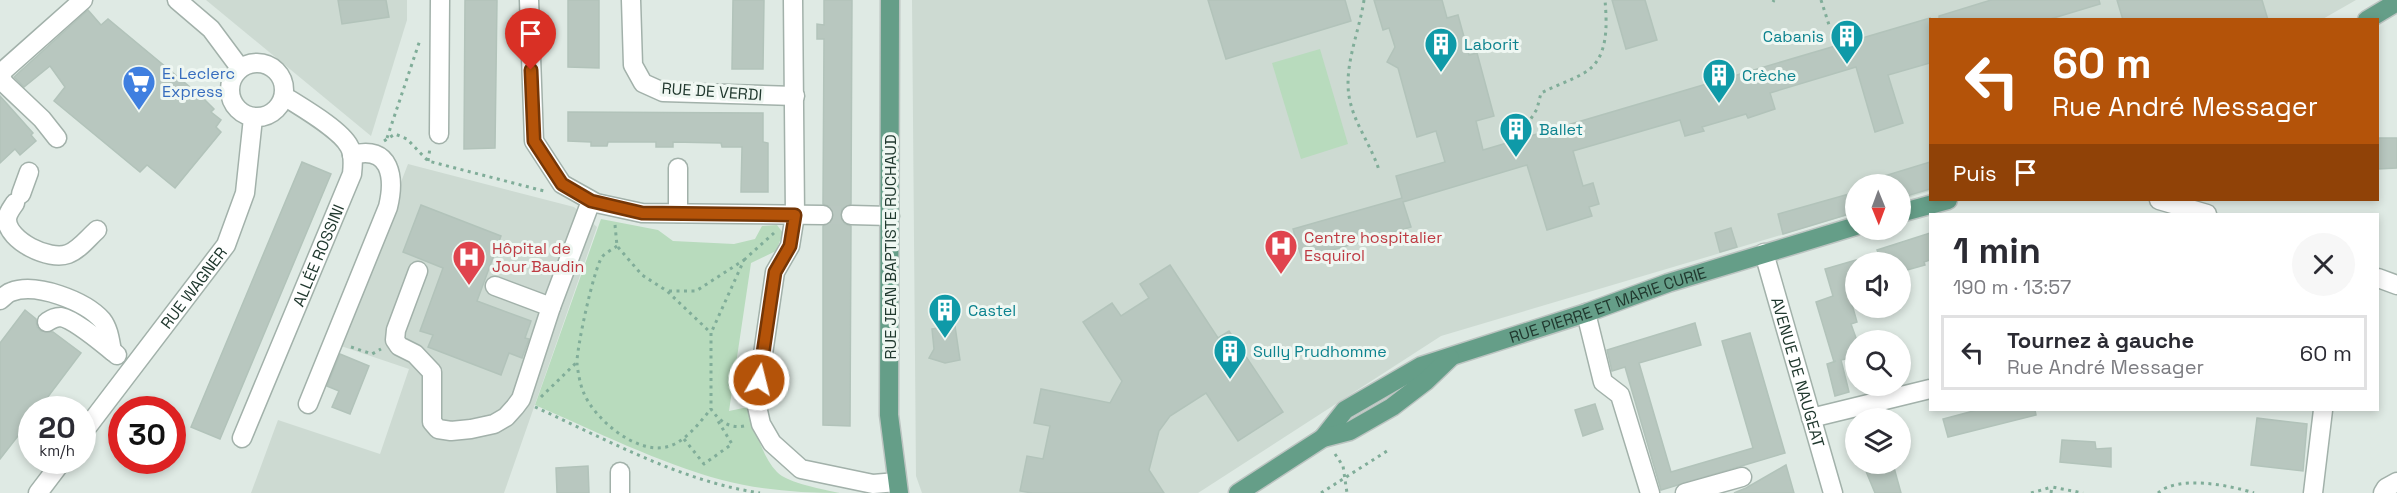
<!DOCTYPE html>
<html lang="fr">
<meta charset="utf-8">
<style>
:root{--surface:#fff;--page:#f7f7f7;--text:#2b2b33;--muted:#7c7c81;--line:#e1e1e2}
body{margin:0;font-family:"Space Grotesk",sans-serif;background:var(--page);color:var(--text);height:100vh;display:flex;flex-direction:column;font-size:22px;white-space:nowrap}
*{box-sizing:border-box;margin:0}
p{font-size:20px;color:var(--muted)}
.icon{flex:none;width:33px;height:33px;fill:none;stroke:currentColor;stroke-width:2;stroke-linecap:round;stroke-linejoin:round}
.map{position:relative;flex:1;overflow:hidden}
.drawer{position:absolute;left:1929px;top:213px;width:450px;height:198px;display:flex;flex-direction:column;background:var(--surface);border-radius:0px;box-shadow:0 3px 9px #0003}
.drawer>*{flex:none}
.guide{position:absolute;left:1929px;top:18px;width:450px;height:183px;border-radius:0px;box-shadow:0 3px 9px #0003;background:#b45309;color:#fff;overflow:hidden}
.needle{width:39px;rotate:179deg}
.buttons{position:absolute;left:1845px;top:174px;display:grid;gap:12px}
.buttons a{display:grid;place-items:center;width:66px;height:66px;border-radius:50%;background:var(--surface);box-shadow:0 3px 9px #0003;font-size:30px}
.speed{position:absolute;left:18px;top:396px;display:flex;gap:12px;font-size:30px;font-weight:700;text-align:center}
.speed>*{display:grid;place-content:center;width:78px;height:78px;border-radius:50%;background:var(--surface);box-shadow:0 3px 9px #0003;line-height:1}
.speed small{font-size:15px;font-weight:400}
.speed .limit{border:9px solid #d22;background:#fff;color:#111}
.pin{position:absolute;display:grid;place-items:center;width:51px;height:51px;color:#fff;margin:-62px -26px;border-radius:50% 50% 50% 0;rotate:-45deg;box-shadow:0 0 6px #0007}
.pin .icon{rotate:45deg}
.me{position:absolute;width:66px;margin:-33px;rotate:8deg;stroke-linejoin:round;filter:drop-shadow(0 0 4px #0008)}
.turn{display:flex;align-items:center;gap:21px;height:126px;padding:0 24px;font-size:27px}
.turn .icon{width:78px;height:78px;stroke-width:2.5}
.turn b{display:block;font-size:42px;line-height:51px}
.then{display:flex;align-items:center;height:57px;padding:0 24px;background:#0003;gap:12px;font-size:22px}
.round{display:grid;place-items:center;flex:none;width:63px;height:63px;border-radius:32px;background:var(--page)}
.head{display:flex;align-items:center;justify-content:space-between;height:102px;padding:0 24px}
h1{font-size:36px;font-weight:600;line-height:45px}
ul{padding:0;list-style:none}
li{display:flex;align-items:center;gap:18px;height:75px;margin:0 12px 9px;padding:0 12px;border:3px solid var(--line);border-radius:0px}
li div{flex:1}
li b{display:block;font-size:22px}
li em{font-style:normal}
.map>svg:first-child{display:block}
.built{fill:#cddad2}
.green{fill:#b8dbbd}
.building{fill:#b8c7bf;stroke:#b2c3ba;stroke-width:1.5}
.lines{fill:none;stroke-linecap:round;stroke-linejoin:round}
.minor-tunnel{stroke:#b9c7c0;stroke-width:18;stroke-dasharray:18 9;stroke-linecap:butt}
.minor-casing{stroke:#a2b1aa;stroke-width:21}
.major-casing{stroke:#bcc4c1;stroke-width:21}
.path{stroke:#80ad99;stroke-width:3;stroke-dasharray:3 4.5;stroke-linecap:butt}
.minor{stroke:#fff;stroke-width:18}
.major{stroke:#659e88;stroke-width:18}
.route-casing{stroke:#753606;stroke-width:15}
.route{stroke:#b45309;stroke-width:10}
.labels{text-anchor:middle;stroke-width:6;stroke-linejoin:round;paint-order:stroke}
.culture-label{font-size:16px;fill:#0d838f;stroke:#eff7f2;text-anchor:start}
.shop-label{font-size:16px;fill:#366cbe;stroke:#eff7f2;text-anchor:start}
.street-label{font-size:16px;fill:#21392f;stroke:#eff7f2}
.health-label{font-size:16px;fill:#be3a42;stroke:#eff7f2;text-anchor:start}
</style>
<div class="map">
<svg width="2397" height="493" viewBox="0 0 2397 493">
<rect width="100%" height="100%" fill="#dfeae4"/>
<g class="built">
<polygon points="206,0 407,0 407,20 371,136"/>
<polygon points="912,0 2356,0 2321,20 1930,20 1930,191 1901,200 1900,184 1856,184 1855,213 1441,336 1198,493 922,493 916,476"/>
<polygon points="408,164 574,207 597,227 504,493 251,493 278,420 380,454 409,369 338,345"/>
</g>
<g class="green">
<polygon points="1320,49 1348,144 1301,159 1272,63"/>
<path d="M601 219 658 230 673 241 734 244 755 239 762 226 777 225 783 233 776 251 751 263 729 411 748 407C756 428 761 456 777 472 787 483 826 490 840 493 801 493 760 490 722 480 659 463 595 431 535 405Z"/>
</g>
<g class="building">
<polygon points="338,0 386,0 389,17 342,24"/>
<polygon points="465,0 497,0 495,148 464,149"/>
<polygon points="568,0 599,0 599,68 568,67"/>
<polygon points="733,0 764,0 763,69 732,69"/>
<polygon points="824,0 852,0 851,204 842,209 840,215 845,224 851,226 850,426 823,425 823,226 832,221 834,215 829,206 823,204 824,39 817,39 817,24 824,25"/>
<polygon points="1208,0 1345,0 1351,21 1226,59"/>
<polygon points="1374,0 1442,0 1447,18 1458,15 1469,55 1477,53 1494,116 1476,121 1483,150 1930,18 1930,63 1888,75 1903,123 1875,132 1856,67 1770,93 1775,109 1748,118 1746,114 1702,127 1704,131 1685,136 1680,120 1573,151 1583,186 1593,183 1599,204 1589,207 1592,216 1547,230 1527,165 1403,202 1411,227 1302,259 1293,229 1402,198 1396,176 1445,162 1436,131 1417,137 1398,68 1387,62 1395,47 1389,28 1383,30"/>
<polygon points="1612,0 1645,0 1657,40 1626,49"/>
<polygon points="1991,0 2099,0 2100,4 2047,20 1939,20 1939,16"/>
<polygon points="2117,0 2262,0 2268,20 2123,20"/>
<polygon points="88,10 101,25 108,19 202,97 214,109 211,112 221,120 216,127 221,132 175,188 147,165 140,172 54,101 65,87 50,66 24,87 14,77"/>
<polygon points="0,96 33,133 31,135 36,141 20,155 15,149 0,163"/>
<polygon points="568,112 763,113 763,142 768,143 768,192 741,192 742,147 722,147 721,143 673,142 673,147 656,147 656,142 608,142 607,146 591,146 591,142 568,141"/>
<polygon points="2378,138 2397,138 2397,168 2378,169"/>
<polygon points="302,162 331,174 220,439 191,427"/>
<polygon points="1930,162 1930,189 1900,198 1900,184 1869,184 1868,181"/>
<polygon points="1856,192 1856,212 1783,234 1778,214"/>
<polygon points="421,205 501,236 477,301 531,321 525,338 529,339 522,358 509,353 501,375 428,347 433,335 420,331 443,268 403,252"/>
<polygon points="1731,228 1737,247 1720,252 1715,233"/>
<polygon points="1930,233 1930,260 1924,262 1925,265 1900,272 1900,262 1882,262 1877,250"/>
<polygon points="1856,260 1856,299 1851,301 1857,322 1851,324 1856,338 1856,357 1841,360 1849,392 1835,396 1827,364 1836,361 1834,362 1816,302 1833,296 1825,269"/>
<polygon points="1170,265 1218,338 1229,331 1283,412 1238,441 1206,393 1170,416 1159,431 1149,470 1164,493 1032,493 1020,491 1027,456 1043,459 1050,426 1034,423 1041,389 1110,403 1122,381 1083,322 1112,303 1121,316 1149,298 1140,284"/>
<polygon points="25,310 36,319 37,327 41,331 53,332 81,353 38,410 32,410 32,418 0,459 0,343"/>
<polygon points="1695,323 1701,345 1639,363 1671,472 1753,448 1722,341 1750,333 1785,453 1661,490 1625,367 1612,371 1607,350"/>
<polygon points="955,326 960,360 945,363 929,358 934,349 932,329"/>
<polygon points="340,354 369,366 350,414 332,407 339,391 327,386"/>
<polygon points="1595,404 1603,429 1583,436 1575,410"/>
<polygon points="1977,410 2035,410 2036,415 1948,437 1943,419"/>
<polygon points="2257,418 2307,424 2303,471 2251,465"/>
<polygon points="2062,440 2095,442 2096,449 2111,448 2111,467 2060,462"/>
<polygon points="1863,464 1893,464 1901,493 1875,493"/>
<polygon points="1786,465 1794,493 1734,493 1746,488"/>
<polygon points="588,466 589,493 557,493 556,468"/>
</g>
<g class="lines">
<polyline class="minor-tunnel" points="823,215 851,215"/>
<defs>
<g id="minor">
<polyline points="177,0 211,29 240,68"/>
<polyline points="529,0 534,141 562,184 596,203 642,213 823,215"/>
<polyline points="631,0 633,65 643,83 663,92 795,96"/>
<polyline points="793,0 795,215 790,246 775,272 756,402 761,424 772,443 801,469 873,484 897,482"/>
<circle cx="257" cy="90" r="27"/>
<polyline points="439,134 440,0"/>
<polyline points="57,138 42,119 4,83 1,76 3,71 83,0"/>
<polyline points="678,168 678,213"/>
<polyline points="21,194 29,172"/>
<polyline points="2159,200 2207,214"/>
<path d="M15 203C12 208 7 213 7 220 8 241 49 261 68 254 79 250 88 238 97 230"/>
<polyline points="851,215 890,216"/>
<path id="s1" d="M1764 253 1833 493"/>
<polyline points="418,271 396,330 395,340 399,346 415,354 432,372 432,422 438,429 451,431 471,429 494,424 506,417 515,407 521,399 551,307 591,201"/>
<polyline points="2378,278 2397,285"/>
<polyline points="495,286 551,307"/>
<path d="M0 300C3 298 7 293 11 292 36 282 85 301 102 320 109 329 110 341 112 351"/>
<polyline points="1586,313 1603,382 1620,395 1650,493"/>
<path d="M47 322C52 319 55 317 61 317 76 320 104 345 117 355"/>
<path d="M308 404 388 207C395 178 391 144 352 155"/>
<polyline points="1811,418 1930,389"/>
<path id="s2" d="M82 434 226 245 245 193 253 118"/>
<path id="s3" d="M242 438 352 174C353 165 354 154 349 146 340 129 301 107 284 96"/>
<polyline points="620,472 620,493"/>
<polyline points="38,493 63,460"/>
<polyline points="1685,493 1742,477"/>
<polyline points="2313,493 2323,410"/>
<polyline points="2383,493 2386,488 2397,482"/>
</g>
<g id="major">
<polyline points="890,0 889,415 899,493"/>
<polyline points="2367,20 2397,2"/>
<polyline points="1900,213 1948,200"/>
<path id="s4" d="M1323 438 1345 410 1421 366 1586 313 1668 283 1856 226"/>
<polyline points="1238,493 1323,438 1350,431 1392,407 1426,381 1450,358"/>
</g>
</defs>
<use href="#minor" class="minor-casing"/>
<use href="#major" class="major-casing"/>
<g class="path">
<path d="M1364 0C1359 34 1341 71 1351 105 1356 125 1372 148 1379 170"/>
<polyline points="1821,0 1830,28"/>
<polyline points="1773,2 1774,0"/>
<path d="M1527 125 1537 109 1541 93C1555 86 1572 80 1584 73 1609 59 1607 25 1605 0"/>
<polyline points="387,138 420,40"/>
<polyline points="384,141 395,134 407,139 428,161 544,191"/>
<polyline points="428,161 430,148"/>
<path d="M615 225 617 246 642 275 667 291 711 333V409C719 421 730 429 744 426"/>
<path d="M617 246C613 249 605 253 602 257 594 268 576 350 577 364 578 372 580 384 583 391 593 418 635 454 666 447 685 443 699 423 711 409"/>
<polyline points="744,260 774,233"/>
<polyline points="669,291 696,291 744,260 711,333"/>
<polyline points="351,347 372,354 381,349"/>
<polyline points="541,397 577,362"/>
<path d="M535 407C608 440 680 481 760 493"/>
<polyline points="684,439 704,464 732,444 718,421"/>
<polyline points="1335,454 1343,466 1347,493"/>
<polyline points="1321,493 1387,451"/>
<polyline points="2031,493 2052,487"/>
<polyline points="2051,493 2052,487 2083,493"/>
<path d="M2158 493C2178 475 2229 485 2254 493"/>
</g>
<use href="#minor" class="minor"/>
<use href="#major" class="major"/>
</g>
<g class="lines">
<defs>
<polyline id="route" points="531,70 534,141 562,184 591,201 642,213 795,215 790,246 775,272 759,380"/>
</defs>
<use href="#route" class="route-casing"/>
<use href="#route" class="route"/>
</g>
<defs>
<symbol id="building-pin" viewBox="-11 -11 22 30"><path d="M0 17L-7.5 6A9.5 9.5 0 1 1 7.5 6Z" fill="#0f9aa8" stroke="#eff7f2"/><path d="M-4-6H4V6H1V3H-1V6H-4ZM-2.5-4.3h1.7v1.8h-1.7ZM.8-4.3h1.7v1.8H.8ZM-2.5-1h1.7V.8h-1.7ZM.8-1h1.7V.8H.8Z" fill="#fff"/></symbol>
<symbol id="supermarket-pin" viewBox="-11 -11 22 30"><path d="M0 17L-7.5 6A9.5 9.5 0 1 1 7.5 6Z" fill="#3f7fe0" stroke="#eff7f2"/><path d="M-6-5.5h2.5l.6 2H6L4.5 2H-2.5L-4.4-4H-6ZM-1.5 3.2a1.3 1.3 0 1 0 .1 0ZM3 3.2a1.3 1.3 0 1 0 .1 0Z" fill="#fff"/></symbol>
<symbol id="hospital-pin" viewBox="-11 -11 22 30"><path d="M0 17L-7.5 6A9.5 9.5 0 1 1 7.5 6Z" fill="#e0444e" stroke="#eff7f2"/><path d="M-5-5h3v3.5h4V-5h3V5h-3V1.5h-4V5h-3Z" fill="#fff"/></symbol>
</defs>
<g fill-rule="evenodd">
<use href="#building-pin" x="1828" y="17" width="38" height="52"/>
<use href="#building-pin" x="1422" y="25" width="38" height="52"/>
<use href="#building-pin" x="1700" y="56" width="38" height="52"/>
<use href="#supermarket-pin" x="120" y="63" width="38" height="52"/>
<use href="#building-pin" x="1497" y="110" width="38" height="52"/>
<use href="#hospital-pin" x="1262" y="227" width="38" height="52"/>
<use href="#hospital-pin" x="450" y="238" width="38" height="52"/>
<use href="#building-pin" x="926" y="291" width="38" height="52"/>
<use href="#building-pin" x="1211" y="332" width="38" height="52"/>
</g>
<g class="labels">
<g class="culture-label">
<text x="1824" y="42" text-anchor="end">Cabanis</text>
<text x="1464" y="50">Laborit</text>
<text x="1742" y="81">Crèche</text>
<text x="1539" y="135">Ballet</text>
<text x="968" y="316">Castel</text>
<text x="1253" y="357">Sully Prudhomme</text>
</g>
<g class="shop-label">
<text x="162" y="79">E. Leclerc<tspan x="162" dy="18">Express</tspan></text>
</g>
<g class="street-label">
<text transform="translate(712 91) rotate(4)" y="6">RUE DE VERDI</text>
<text transform="translate(890 247) rotate(-90)" y="6">RUE JEAN BAPTISTE RUCHAUD</text>
<text dy="6" stroke="none"><textPath href="#s3" startOffset="198">ALLÉE ROSSINI</textPath></text>
<text dy="6" stroke="none"><textPath href="#s2" startOffset="184">RUE WAGNER</textPath></text>
<text dy="6" stroke="none"><textPath href="#s4" startOffset="320">RUE PIERRE ET MARIE CURIE</textPath></text>
<text dy="6" stroke="none"><textPath href="#s1" startOffset="124">AVENUE DE NAUGEAT</textPath></text>
</g>
<g class="health-label">
<text x="1304" y="243">Centre hospitalier<tspan x="1304" dy="18">Esquirol</tspan></text>
<text x="492" y="254">Hôpital de<tspan x="492" dy="18">Jour Baudin</tspan></text>
</g>
</g>
</svg>
<div class="buttons">
<a><svg class="needle" viewBox="-14 -14 28 28"><path d="M0-13l5 13h-10z" fill="#e53935"/><path d="M0 13l5-13h-10z" fill="#7c7c81"/></svg></a>
<a><svg class="icon" aria-label="sound" viewBox="0 0 24 24"><path d="M4 9h4l5-4v14l-5-4H4zM17 9q2 3 0 6"/></svg></a>
<a><svg class="icon" aria-label="search" viewBox="0 0 24 24"><circle cx="10" cy="10" r="6"/><path d="M15 15l6 6"/></svg></a>
<a><svg class="icon" aria-label="layers" viewBox="0 0 24 24"><path d="M12 4l9 5-9 5-9-5zM3 14l9 5 9-5"/></svg></a>
</div>
<div class="speed"><div>20<small>km/h</small></div><div class="limit">30</div></div>
<div class="pin" style="left:531px;top:70px;background:#d93025"><svg class="icon" aria-label="arrive" viewBox="0 0 24 24"><path d="M6 21V4h12l-3 4 3 4H6"/></svg></div>
<svg class="me" style="left:759px;top:380px" viewBox="-20 -20 40 40"><circle r="17" fill="#b45309" stroke="#fff" stroke-width="3"/><path d="M0-11L8 9 0 5-8 9z" fill="#fff"/></svg>
<div class="guide">
<div class="turn"><svg class="icon" aria-label="left" viewBox="0 0 24 24"><path d="M17 20v-9H6M10 6l-5 5 5 5"/></svg><div><b>60 m</b>Rue André Messager</div></div>
<div class="then">Puis<svg class="icon" aria-label="arrive" viewBox="0 0 24 24"><path d="M6 21V4h12l-3 4 3 4H6"/></svg></div>
</div>
<section class="drawer">
<div class="head"><div><h1>1 min</h1><p>190 m · 13:57</p></div><a class="round"><svg class="icon" aria-label="close" viewBox="0 0 24 24"><path d="M6 6l12 12M18 6L6 18"/></svg></a></div>
<ul>
<li><svg class="icon" aria-label="left" viewBox="0 0 24 24"><path d="M17 20v-9H6M10 6l-5 5 5 5"/></svg><div><b>Tournez à gauche</b><p>Rue André Messager</p></div><em>60 m</em></li>
</ul>
</section>
</div>
